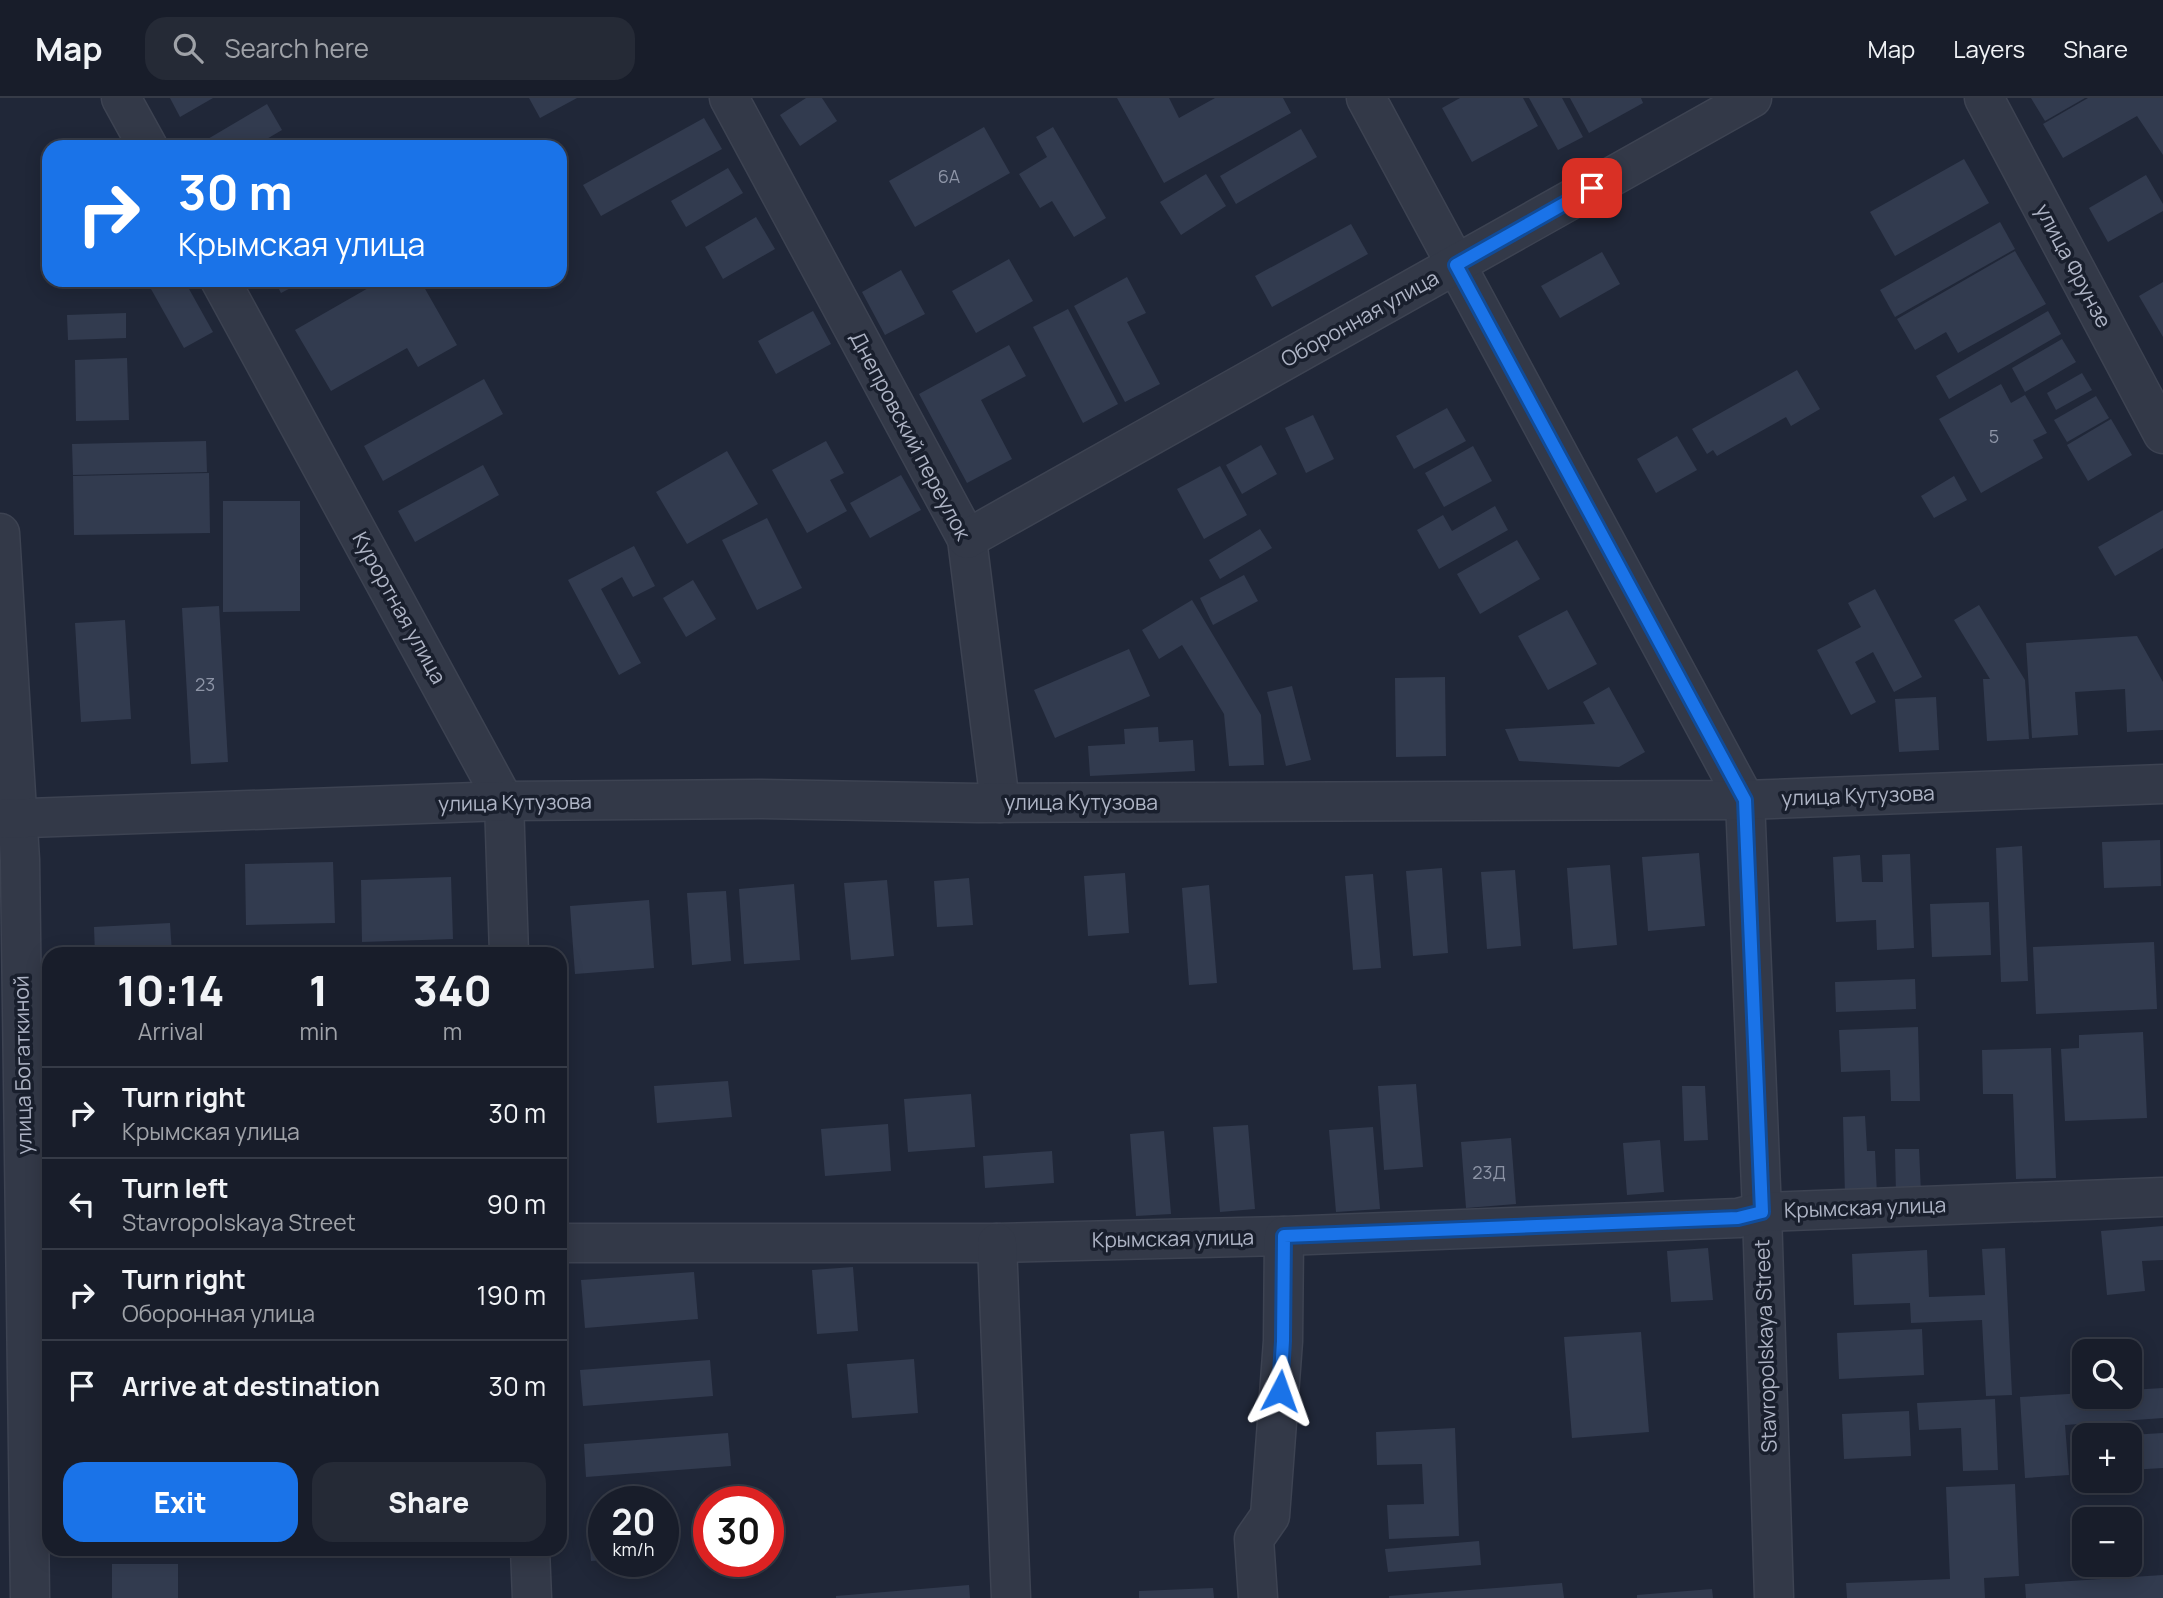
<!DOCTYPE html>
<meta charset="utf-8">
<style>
:root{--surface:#181d2a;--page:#252a36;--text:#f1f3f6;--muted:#9fa2a8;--line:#363b47;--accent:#1a73e8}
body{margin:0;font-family:Manrope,sans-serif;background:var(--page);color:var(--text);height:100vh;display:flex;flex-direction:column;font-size:26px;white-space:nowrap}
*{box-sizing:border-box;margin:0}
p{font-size:23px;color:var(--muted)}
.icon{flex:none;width:38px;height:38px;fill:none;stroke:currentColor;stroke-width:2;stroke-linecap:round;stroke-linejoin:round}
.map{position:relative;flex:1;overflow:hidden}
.panel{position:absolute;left:42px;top:849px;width:525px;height:609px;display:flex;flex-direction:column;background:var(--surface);border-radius:21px;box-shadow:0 4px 18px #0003,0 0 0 2px var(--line)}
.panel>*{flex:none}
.top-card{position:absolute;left:42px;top:42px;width:525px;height:147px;border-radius:21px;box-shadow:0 4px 18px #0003,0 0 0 2px var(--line);background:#1a73e8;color:#fff;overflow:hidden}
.tools{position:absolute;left:2072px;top:1241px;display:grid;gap:14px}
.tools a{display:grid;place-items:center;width:70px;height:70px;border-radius:14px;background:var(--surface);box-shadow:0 4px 18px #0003,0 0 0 2px var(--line);font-size:35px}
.speed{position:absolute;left:588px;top:1388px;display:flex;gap:14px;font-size:35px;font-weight:700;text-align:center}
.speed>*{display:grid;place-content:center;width:91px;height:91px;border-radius:50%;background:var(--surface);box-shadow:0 4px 18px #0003,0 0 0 2px var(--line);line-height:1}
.speed small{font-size:18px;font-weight:400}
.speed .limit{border:10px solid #d22;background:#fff;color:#111}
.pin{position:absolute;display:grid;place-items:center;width:60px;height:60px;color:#fff;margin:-30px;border-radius:14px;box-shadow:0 4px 10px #0006}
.me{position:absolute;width:77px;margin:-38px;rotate:4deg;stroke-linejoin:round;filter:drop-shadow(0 0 5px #0008)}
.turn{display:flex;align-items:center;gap:24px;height:147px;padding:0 21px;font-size:32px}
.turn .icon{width:91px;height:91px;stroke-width:2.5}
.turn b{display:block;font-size:49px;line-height:60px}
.eta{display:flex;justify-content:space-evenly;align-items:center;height:119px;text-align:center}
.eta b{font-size:42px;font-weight:800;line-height:49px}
.cta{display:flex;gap:14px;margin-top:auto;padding:14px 21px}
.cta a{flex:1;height:80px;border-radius:21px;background:var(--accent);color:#fff;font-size:28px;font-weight:800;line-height:80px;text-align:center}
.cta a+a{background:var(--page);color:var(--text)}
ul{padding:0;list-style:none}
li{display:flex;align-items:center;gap:21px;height:91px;padding:0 21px;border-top:2px solid var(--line)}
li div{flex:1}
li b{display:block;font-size:26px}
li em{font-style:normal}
header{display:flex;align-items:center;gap:42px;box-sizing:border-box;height:98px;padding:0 35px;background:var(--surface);border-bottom:2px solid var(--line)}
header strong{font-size:33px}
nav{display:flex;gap:38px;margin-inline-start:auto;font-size:24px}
.search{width:490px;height:63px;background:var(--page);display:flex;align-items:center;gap:18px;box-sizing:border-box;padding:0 24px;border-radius:21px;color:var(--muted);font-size:26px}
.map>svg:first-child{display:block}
.building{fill:#323b4f}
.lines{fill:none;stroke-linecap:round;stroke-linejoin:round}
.minor-casing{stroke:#3d4352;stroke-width:41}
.minor{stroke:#333948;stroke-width:38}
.route-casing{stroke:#114b97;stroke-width:18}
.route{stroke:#1a73e8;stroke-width:12}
.labels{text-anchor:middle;stroke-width:7;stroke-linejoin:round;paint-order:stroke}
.number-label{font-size:18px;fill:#8d94a6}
.street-label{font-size:21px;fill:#aeb4c5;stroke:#191f2d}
</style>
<header>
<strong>Map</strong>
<div class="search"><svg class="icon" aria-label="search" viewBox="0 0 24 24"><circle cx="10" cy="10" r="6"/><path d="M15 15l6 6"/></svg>Search here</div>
<nav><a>Map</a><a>Layers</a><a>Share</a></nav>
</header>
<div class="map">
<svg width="2163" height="1500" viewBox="0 0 2163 1500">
<rect width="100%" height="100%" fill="#202738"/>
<g class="building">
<polygon points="170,0 213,0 180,19"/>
<polygon points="529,0 577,0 540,20"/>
<polygon points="806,0 822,0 837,23 800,48 780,17"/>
<polygon points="1117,0 1169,0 1179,20 1215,0 1283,0 1291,15 1164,85"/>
<polygon points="1460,0 1523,0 1538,28 1472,64 1442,10"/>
<polygon points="1529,0 1562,0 1583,39 1558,52"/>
<polygon points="1570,0 1641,0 1643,5 1589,35"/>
<polygon points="2031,0 2085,0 2045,23"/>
<polygon points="2088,0 2163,0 2163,57 2137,18 2063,60 2043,26"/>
<polygon points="267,6 282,32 253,49 203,49 201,45"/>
<polygon points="704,20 722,51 601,118 583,87"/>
<polygon points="984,29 1010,75 915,129 889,83"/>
<polygon points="1053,29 1106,120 1074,139 1052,103 1040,110 1019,76 1047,59 1036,39"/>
<polygon points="1301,31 1317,59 1236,106 1220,78"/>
<polygon points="1964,61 1989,105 1895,158 1870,114"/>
<polygon points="728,70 743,95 686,129 671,103"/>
<polygon points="1206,76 1226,108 1181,137 1160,104"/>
<polygon points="2146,77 2163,106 2163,113 2108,144 2089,110"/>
<polygon points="756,119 775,151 723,181 705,149"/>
<polygon points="2000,124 2015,151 1895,219 1880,192"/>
<polygon points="1351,126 1368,156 1272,209 1255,178"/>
<polygon points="2015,153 2046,206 1958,255 1946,234 1915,252 1897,221"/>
<polygon points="1602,154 1620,186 1560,220 1541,188"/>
<polygon points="1009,161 1033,203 976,235 952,193"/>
<polygon points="901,172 925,216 885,237 862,194"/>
<polygon points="1127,179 1146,215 1127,224 1160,286 1125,304 1074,208"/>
<polygon points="146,182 184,182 213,234 184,250"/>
<polygon points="274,182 306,182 281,195"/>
<polygon points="366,182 420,182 457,247 418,269 407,250 331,293 295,232 370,189"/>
<polygon points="2163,184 2163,239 2139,198"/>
<polygon points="1068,211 1118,306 1083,325 1033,229"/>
<polygon points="813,213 831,246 776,276 758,243"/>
<polygon points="2048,213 2061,236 1949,301 1936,278"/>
<polygon points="126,215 126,240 68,242 67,217"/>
<polygon points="2062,241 2076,264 2025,294 2012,270"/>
<polygon points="1009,247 1026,278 981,302 1012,361 967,385 919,296"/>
<polygon points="127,260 129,322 76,323 75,262"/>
<polygon points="1797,272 1820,311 1791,328 1786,319 1717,358 1713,352 1707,356 1692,331"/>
<polygon points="2082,275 2092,292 2056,312 2047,295"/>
<polygon points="484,281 503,316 383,383 364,348"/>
<polygon points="2001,286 2011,305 2025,297 2047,335 2033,342 2043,360 1981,395 1939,321"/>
<polygon points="2096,298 2109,320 2067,344 2054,322"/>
<polygon points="1447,310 1466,343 1414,371 1396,338"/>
<polygon points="1313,317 1334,361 1306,375 1285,330"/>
<polygon points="2111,321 2132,357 2088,383 2067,347"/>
<polygon points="1677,338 1697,372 1656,395 1637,361"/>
<polygon points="206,343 207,374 73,377 72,346"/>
<polygon points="826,343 844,375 830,382 847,413 807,435 772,372"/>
<polygon points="1261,347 1277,376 1242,396 1226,367"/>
<polygon points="1473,348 1492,383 1444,409 1425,375"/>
<polygon points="727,353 758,406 687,446 656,394"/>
<polygon points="483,367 499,397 415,444 398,413"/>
<polygon points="1220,368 1247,417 1204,441 1177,391"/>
<polygon points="209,375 210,435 74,437 73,378"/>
<polygon points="901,377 921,412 870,440 850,405"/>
<polygon points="1954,378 1967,402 1934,420 1921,398"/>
<polygon points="223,403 300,403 300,513 223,514"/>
<polygon points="1495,408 1508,432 1439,471 1417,432 1443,417 1452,433"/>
<polygon points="2163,412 2163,450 2115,478 2098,449"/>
<polygon points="767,420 802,490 757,512 722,442"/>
<polygon points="1260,431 1272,450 1220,481 1209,462"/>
<polygon points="1517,442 1540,481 1480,516 1457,476"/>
<polygon points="634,448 655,488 633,499 622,479 601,491 641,565 619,577 568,482"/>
<polygon points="1244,477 1258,503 1213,527 1200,500"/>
<polygon points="693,482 716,521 686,539 663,500"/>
<polygon points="1875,491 1922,579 1894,594 1873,554 1855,564 1876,604 1851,617 1817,552 1861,529 1848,505"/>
<polygon points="1192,502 1261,617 1264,667 1229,668 1224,616 1182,547 1159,561 1142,532"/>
<polygon points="1979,507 2025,582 2029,641 1987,643 1983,581 1990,581 1954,522"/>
<polygon points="219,508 228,664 191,666 182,510"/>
<polygon points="1567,512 1597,566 1548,592 1518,538"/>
<polygon points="125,522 131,621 81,624 75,525"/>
<polygon points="2137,538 2163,584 2163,632 2127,634 2125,591 2075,594 2078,637 2032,640 2026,545"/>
<polygon points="1129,551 1150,598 1055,640 1034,592"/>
<polygon points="1445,579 1446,658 1396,659 1395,580"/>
<polygon points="1292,588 1311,662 1286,668 1267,594"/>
<polygon points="1609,589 1645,654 1619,669 1519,663 1505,631 1595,626 1583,604"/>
<polygon points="1936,599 1939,652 1899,654 1895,601"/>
<polygon points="1158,629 1159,644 1193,642 1195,673 1090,678 1088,648 1125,646 1124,631"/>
<polygon points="2160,742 2161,788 2104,790 2102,744"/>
<polygon points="2022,748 2028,883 2001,884 1996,750"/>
<polygon points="1699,755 1705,828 1648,833 1642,759"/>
<polygon points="1910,756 1914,850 1877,852 1876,822 1836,824 1833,759 1860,757 1862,784 1883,784 1882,757"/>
<polygon points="333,764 335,825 246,827 245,766"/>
<polygon points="1610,767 1617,847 1573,851 1567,770"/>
<polygon points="1442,770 1448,855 1413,858 1406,773"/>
<polygon points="1515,772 1521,848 1487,851 1481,774"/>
<polygon points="1125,775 1129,835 1088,838 1084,778"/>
<polygon points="1373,776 1381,870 1353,872 1345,778"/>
<polygon points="451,779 453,841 362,844 361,782"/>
<polygon points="969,780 973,827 937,829 934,783"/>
<polygon points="887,782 894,858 851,862 844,785"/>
<polygon points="794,786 800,862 744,866 739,791"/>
<polygon points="1209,787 1217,885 1189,887 1182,790"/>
<polygon points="726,793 731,863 692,867 687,795"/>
<polygon points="649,802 654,870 575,876 570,808"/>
<polygon points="1989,804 1991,857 1932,859 1930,806"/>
<polygon points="170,825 172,856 95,856 94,829"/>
<polygon points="2154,844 2157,911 2036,916 2033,849"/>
<polygon points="1915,881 1916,911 1836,914 1835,884"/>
<polygon points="1918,929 1920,1003 1891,1003 1890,972 1841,974 1839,932"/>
<polygon points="2143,934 2147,1020 2065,1023 2061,951 2079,950 2079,937"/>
<polygon points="2051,950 2056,1080 2016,1081 2013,996 1983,996 1982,952"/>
<polygon points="728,983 732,1019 657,1025 654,988"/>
<polygon points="1416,986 1423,1069 1384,1072 1378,988"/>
<polygon points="1682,988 1705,988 1708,1042 1684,1043"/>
<polygon points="971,996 975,1049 908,1054 904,1001"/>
<polygon points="1865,1018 1867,1053 1875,1053 1877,1097 1845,1098 1843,1019"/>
<polygon points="888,1026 891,1073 825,1078 821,1031"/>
<polygon points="1248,1027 1255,1111 1220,1114 1213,1029"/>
<polygon points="1373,1029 1380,1111 1336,1114 1329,1032"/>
<polygon points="1164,1033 1171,1116 1136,1118 1130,1036"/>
<polygon points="1511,1040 1516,1106 1466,1110 1461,1044"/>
<polygon points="1660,1042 1664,1094 1627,1097 1623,1045"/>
<polygon points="1895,1051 1919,1051 1921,1095 1896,1096"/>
<polygon points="1052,1053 1054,1085 985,1090 983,1058"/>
<polygon points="2163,1128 2163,1162 2142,1163 2145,1193 2107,1197 2101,1133"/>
<polygon points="1708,1150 1713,1202 1671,1204 1667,1153"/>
<polygon points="2005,1150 2012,1297 1986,1298 1982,1222 1911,1225 1910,1205 1854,1207 1852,1156 1927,1152 1929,1199 1985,1197 1982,1151"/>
<polygon points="853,1169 858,1233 817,1236 812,1172"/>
<polygon points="694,1174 698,1221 585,1230 581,1182"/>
<polygon points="1922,1231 1924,1277 1839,1281 1837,1235"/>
<polygon points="1641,1234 1649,1334 1572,1340 1564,1239"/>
<polygon points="914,1261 918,1315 852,1320 847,1266"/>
<polygon points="710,1262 713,1298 583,1308 580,1272"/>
<polygon points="2163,1290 2163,1320 2065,1327 2069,1377 2025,1380 2020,1299 2084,1295 2084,1298 2130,1298 2130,1292"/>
<polygon points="1995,1301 1998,1372 1963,1373 1961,1330 1919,1332 1917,1305"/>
<polygon points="1909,1313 1911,1358 1844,1361 1842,1316"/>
<polygon points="1455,1330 1459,1438 1389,1441 1387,1407 1424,1406 1422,1366 1377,1367 1376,1334"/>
<polygon points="728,1335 731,1368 586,1379 584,1346"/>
<polygon points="2163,1335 2163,1370 2130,1372 2130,1337"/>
<polygon points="2015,1386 2019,1478 1984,1480 1985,1500 1847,1500 1846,1485 1950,1481 1946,1389"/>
<polygon points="604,1423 604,1462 591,1463 588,1424"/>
<polygon points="1479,1443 1481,1467 1388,1474 1385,1451"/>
<rect x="112" y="1466" width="66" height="34"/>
<polygon points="2163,1477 2163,1500 2026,1500 2025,1486"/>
<polygon points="1562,1485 1564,1500 1389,1500 1389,1498"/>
<polygon points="969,1487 970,1500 836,1500 836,1498"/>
<polygon points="1213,1490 1214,1500 1139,1500 1139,1493"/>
<polygon points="1712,1491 1713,1500 1637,1500 1637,1497"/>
</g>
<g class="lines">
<defs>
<g id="minor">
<polyline points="121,0 148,49"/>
<polyline points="729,0 967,441 1000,705"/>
<polyline points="1366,0 1745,702 1762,1114 1774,1500"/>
<polyline points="1984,0 2163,336"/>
<polyline points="220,182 504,703 509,856"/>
<polyline points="0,435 20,762 30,1500"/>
<polyline points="967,441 1752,0"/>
<polyline points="0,721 504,703 759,701 979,705 1745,702 2163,686"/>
<polyline points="560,1145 997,1145 1284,1138 1738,1120 1762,1114 2163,1099"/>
<polyline points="997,1145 1011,1500"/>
<polyline points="530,1451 532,1500"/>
<polyline points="1258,1500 1254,1441 1270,1418 1283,1243 1284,1138"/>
</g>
</defs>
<use href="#minor" class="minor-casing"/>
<use href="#minor" class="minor"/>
</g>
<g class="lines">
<defs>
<polyline id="route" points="1280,1293 1283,1243 1284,1138 1738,1120 1762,1114 1745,702 1456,167 1592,90"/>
</defs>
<use href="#route" class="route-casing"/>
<use href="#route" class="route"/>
</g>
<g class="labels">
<g class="number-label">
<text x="949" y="85">6А</text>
<text x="1994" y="345">5</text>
<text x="205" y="593">23</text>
<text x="1489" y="1081">23Д</text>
</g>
<g class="street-label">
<text transform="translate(2073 168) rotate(62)" y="7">улица Фрунзе</text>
<text transform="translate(1360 221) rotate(-29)" y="7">Оборонная улица</text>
<text transform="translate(910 338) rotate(62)" y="7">Днепровский переулок</text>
<text transform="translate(399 510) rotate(61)" y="7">Курортная улица</text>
<text transform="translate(1858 698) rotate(-2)" y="7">улица Кутузова</text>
<text transform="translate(515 705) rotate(-1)" y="7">улица Кутузова</text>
<text x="1081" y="712">улица Кутузова</text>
<text transform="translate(23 967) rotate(-91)" y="7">улица Богаткиной</text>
<text transform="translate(1865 1110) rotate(-2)" y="7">Крымская улица</text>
<text transform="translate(1173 1141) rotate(-1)" y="7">Крымская улица</text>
<text transform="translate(1766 1248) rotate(-92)" y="7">Stavropolskaya Street</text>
</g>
</g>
</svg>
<div class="tools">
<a><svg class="icon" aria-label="search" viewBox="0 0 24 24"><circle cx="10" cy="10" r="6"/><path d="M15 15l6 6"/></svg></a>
<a>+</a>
<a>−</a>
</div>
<div class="speed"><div>20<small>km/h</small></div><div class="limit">30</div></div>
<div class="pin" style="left:1592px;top:90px;background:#d93025"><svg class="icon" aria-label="arrive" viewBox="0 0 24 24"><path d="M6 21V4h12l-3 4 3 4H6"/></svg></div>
<svg class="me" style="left:1280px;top:1293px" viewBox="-20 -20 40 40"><path d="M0-17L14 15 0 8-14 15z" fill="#1a73e8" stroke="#fff" stroke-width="4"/></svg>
<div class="top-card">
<div class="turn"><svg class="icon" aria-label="right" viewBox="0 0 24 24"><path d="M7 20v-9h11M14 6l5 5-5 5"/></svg><div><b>30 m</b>Крымская улица</div></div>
</div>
<section class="panel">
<div class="eta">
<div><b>10:14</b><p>Arrival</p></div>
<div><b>1</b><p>min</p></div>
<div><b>340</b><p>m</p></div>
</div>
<ul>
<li><svg class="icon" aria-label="right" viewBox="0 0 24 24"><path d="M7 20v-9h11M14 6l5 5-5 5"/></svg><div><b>Turn right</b><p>Крымская улица</p></div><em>30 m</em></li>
<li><svg class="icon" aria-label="left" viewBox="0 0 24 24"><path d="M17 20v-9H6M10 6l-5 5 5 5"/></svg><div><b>Turn left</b><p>Stavropolskaya Street</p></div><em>90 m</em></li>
<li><svg class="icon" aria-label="right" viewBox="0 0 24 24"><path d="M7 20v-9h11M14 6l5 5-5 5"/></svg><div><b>Turn right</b><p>Оборонная улица</p></div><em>190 m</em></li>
<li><svg class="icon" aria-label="arrive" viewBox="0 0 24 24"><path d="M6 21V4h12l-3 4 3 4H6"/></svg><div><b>Arrive at destination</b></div><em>30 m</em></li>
</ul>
<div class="cta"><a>Exit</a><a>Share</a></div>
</section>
</div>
